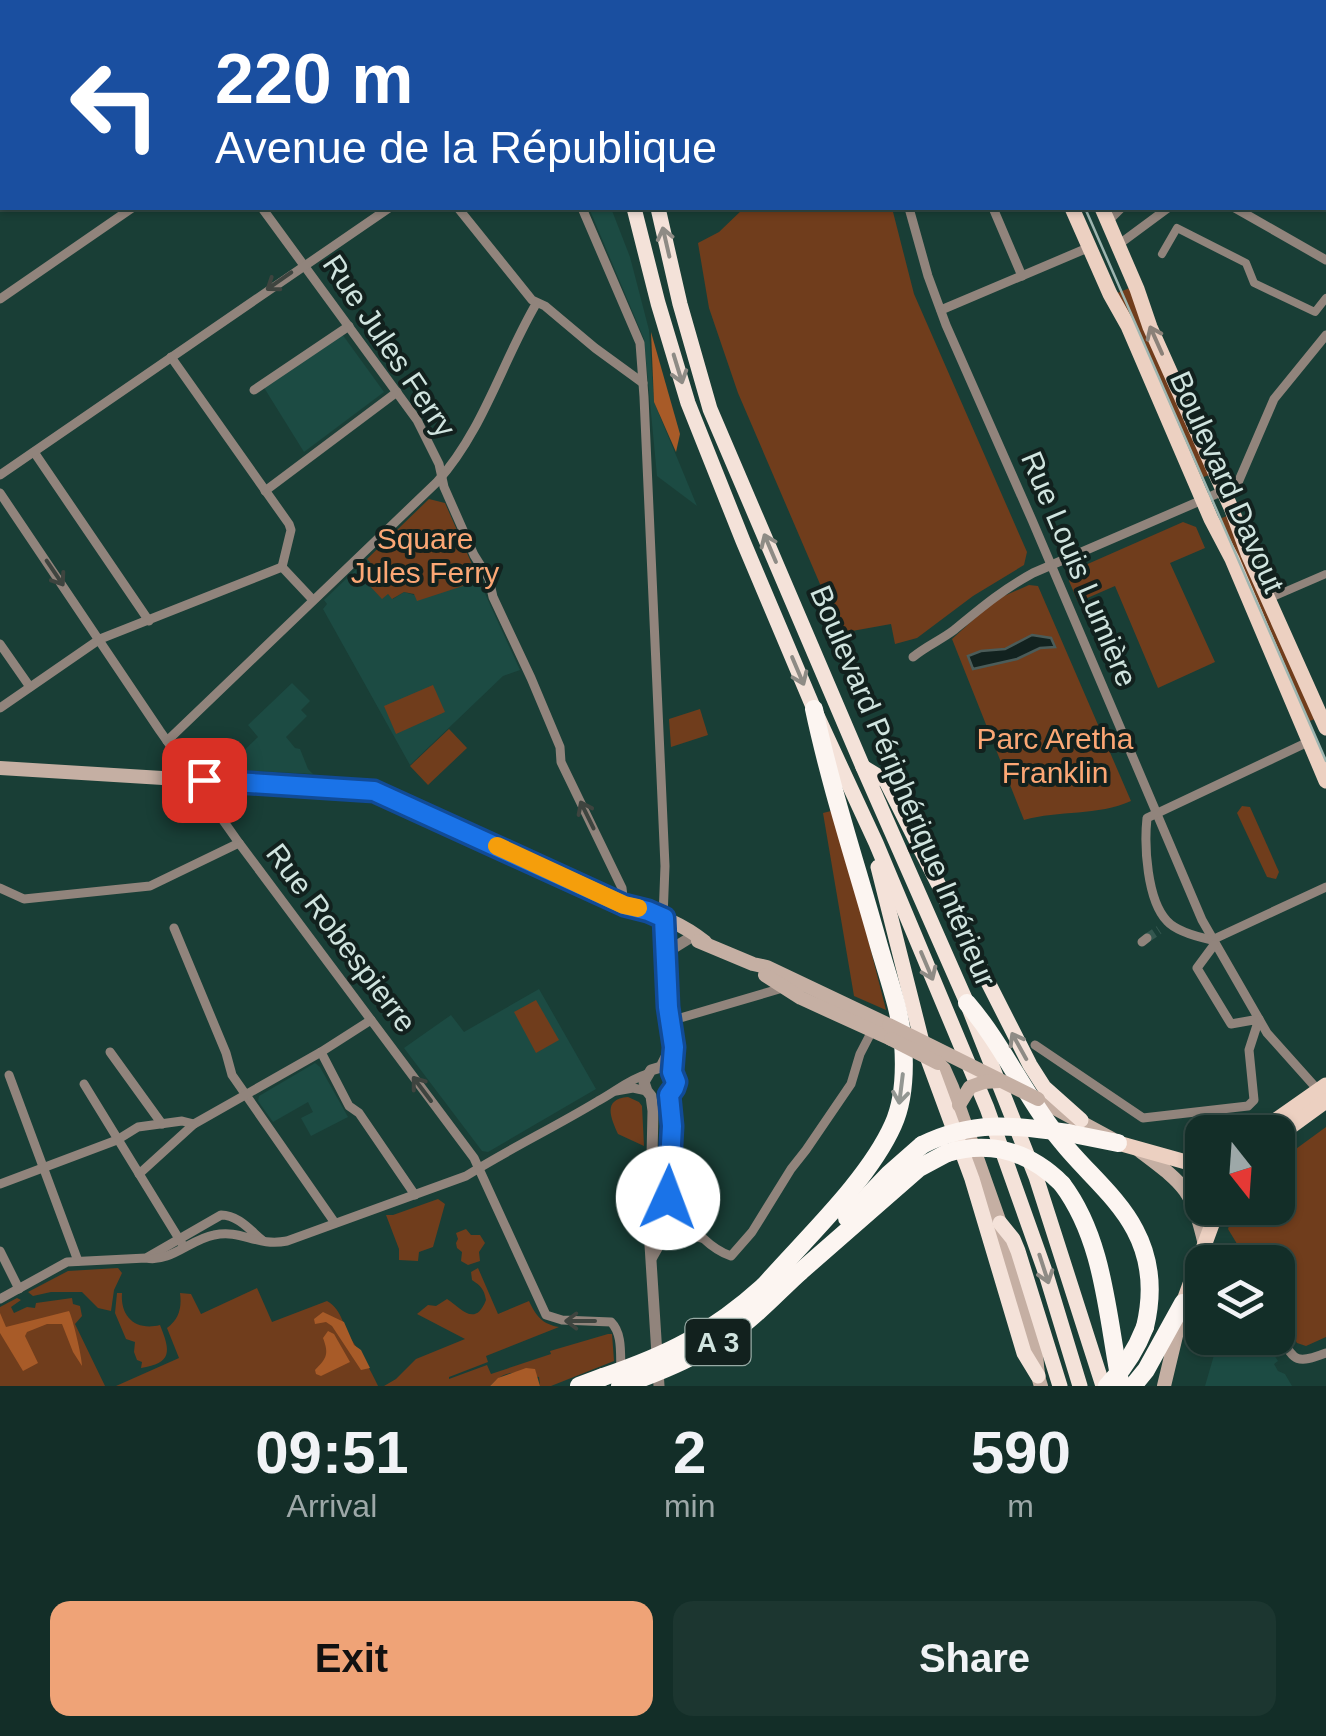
<!DOCTYPE html>
<meta charset="utf-8">
<style>
:root{--surface:#132e28;--page:#1c3630;--text:#f1f3f6;--muted:#9da8a8;--line:#324a45;--accent:#efa377}
body{margin:0;font-family:Arial,sans-serif;background:var(--page);color:var(--text);height:100vh;display:flex;flex-direction:column;font-size:38px;white-space:nowrap}
*{box-sizing:border-box;margin:0}
p{font-size:32px;color:var(--muted)}
.icon{flex:none;width:55px;height:55px;fill:none;stroke:currentColor;stroke-width:2;stroke-linecap:round;stroke-linejoin:round}
.map{position:relative;height:1386px;overflow:hidden}
.details{display:flex;flex-direction:column;background:var(--surface);flex:1}
.details>*{flex:none}
.banner{position:absolute;left:0px;top:0px;width:1328px;height:210px;box-shadow:0 2px 8px #0004,0 0 0 2px var(--line);background:#1a4fa0;color:#fff;overflow:hidden}
.needle{width:65px;rotate:163deg}
.tools{position:absolute;left:1185px;top:1115px;display:grid;gap:20px}
.tools a{display:grid;place-items:center;width:110px;height:110px;border-radius:20px;background:var(--surface);box-shadow:0 2px 8px #0004,0 0 0 2px var(--line);font-size:50px}
.pin{position:absolute;display:grid;place-items:center;width:85px;height:85px;color:#fff;margin:-42px;border-radius:20px;box-shadow:0 5px 15px #0006}
.me{position:absolute;width:110px;margin:-55px;rotate:2deg;stroke-linejoin:round;filter:drop-shadow(0 0 8px #0008)}
.turn{display:flex;align-items:center;gap:35px;height:210px;padding:0 50px;font-size:45px}
.turn .icon{width:130px;height:130px;stroke-width:2.5}
.turn b{display:block;font-size:70px;line-height:85px}
.eta{display:flex;justify-content:space-evenly;align-items:center;height:170px;text-align:center}
.eta b{font-size:60px;font-weight:700;line-height:70px}
.primary-button{display:flex;gap:20px;margin-top:auto;padding:20px 50px}
.primary-button a{flex:1;height:115px;border-radius:20px;background:var(--accent);color:#111;font-size:40px;font-weight:700;line-height:115px;text-align:center}
.primary-button a+a{background:var(--page);color:var(--text)}
.map>svg:first-child{display:block}
.built{fill:#1c4b43}
.green{fill:#703d1c}
.forest{fill:#a85b28}
.water{fill:#12221f;stroke:#4b5c59;stroke-width:2.5}
.lines{fill:none;stroke-linecap:round;stroke-linejoin:round}
.minor-tunnel{stroke:#34574f;stroke-width:9;stroke-dasharray:9 4.5;stroke-linecap:butt}
.pedestrian{stroke:#91847c;stroke-width:8}
.minor{stroke:#91847c;stroke-width:9}
.tertiary{stroke:#91847c;stroke-width:11}
.secondary{stroke:#c5afa3;stroke-width:14}
.primary{stroke:#ecd0c1;stroke-width:15}
.trunk{stroke:#f4e2d9;stroke-width:15}
.motorway{stroke:#fcf5f1;stroke-width:18}
.tram{stroke:#9db5b0;stroke-width:2.5}
.secondary-bridge{stroke:#c5afa3;stroke-width:14}
.motorway-bridge{stroke:#fcf5f1;stroke-width:18}
.oneway{stroke:#8e8b85}
.oneway2{stroke:#3e443f}
.oneway3{stroke:#8a8178}
.oneway4{stroke:#939692}
.route-casing{stroke:#114b97;stroke-width:25}
.route{stroke:#1a73e8;stroke-width:18}
.slow{stroke:#f59e0b;stroke-width:18}
.labels{text-anchor:middle;stroke-width:8;stroke-linejoin:round;paint-order:stroke}
.shield{fill:#12211e;stroke:#97aaa5;stroke-width:2.5}
.shield-label{font-size:28px;font-weight:bold;fill:#d0e4df}
.street-label{font-size:30px;fill:#d0e4df;stroke:#12211e}
.park-label{font-size:30px;fill:#fca775;stroke:#12211e}
</style>
<div class="map">
<svg width="1326" height="1386" viewBox="0 0 1326 1386">
<rect width="100%" height="100%" fill="#193e36"/>
<g class="built">
<polygon points="589,208 611,208 630,257 649,330 654,402 697,506 657,476 644,339"/>
<polygon points="342,334 384,392 304,452 263,386"/>
<polygon points="367,559 381,574 388,594 393,599 404,592 414,595 472,583 478,584 482,587 520,670 503,676 410,765 323,609 327,604 324,600"/>
<polygon points="292,683 310,701 301,710 307,716 286,737 295,748 300,749 308,769 313,774 236,770 236,758 258,737 248,725"/>
<polygon points="539,989 596,1089 488,1152 482,1151 404,1048 451,1015 464,1032"/>
<polygon points="315,1063 320,1067 348,1117 311,1136 301,1118 313,1112 308,1102 273,1122 258,1101 259,1096"/>
<polygon points="1219,1338 1263,1338 1278,1361 1274,1364 1278,1371 1285,1374 1292,1386 1205,1386"/>
</g>
<g class="green">
<polygon points="744,208 892,208 914,294 1027,552 1024,565 973,596 917,638 895,644 891,624 841,633 738,393 709,308 698,243 719,232"/>
<polygon points="1132,287 1209,475 1201,478 1115,294"/>
<polygon points="429,499 445,503 482,587 472,583 417,601 414,594 404,592 392,599 388,594 382,599 369,585 381,574 367,559"/>
<polygon points="1227,516 1315,719 1307,722 1219,519"/>
<polygon points="1183,522 1196,527 1205,548 1170,563 1215,662 1158,688 1115,586 1078,602 1069,581 1074,570"/>
<path d="M1029 585 1038 586 1131 801C1098 816 1059 810 1024 820L952 639 995 600Z"/>
<polygon points="433,685 445,712 396,734 384,706"/>
<polygon points="700,709 708,735 671,747 669,719"/>
<polygon points="449,729 467,748 428,785 410,766"/>
<polygon points="1242,806 1250,807 1279,872 1276,879 1267,877 1237,813"/>
<polygon points="831,811 851,872 886,1010 854,996 823,813"/>
<polygon points="536,1000 559,1040 536,1053 514,1012"/>
<path d="M628 1097 639 1102 642 1106 644 1146 618 1134C611 1118 602 1099 628 1097Z"/>
<polygon points="1326,1127 1326,1337 1306,1346 1297,1343 1278,1311 1278,1262 1248,1262 1228,1229 1235,1208 1278,1208 1278,1162"/>
<polygon points="438,1199 445,1204 433,1247 419,1252 418,1261 399,1260 399,1249 386,1215 393,1215"/>
<polygon points="466,1229 471,1235 480,1235 485,1243 479,1252 480,1261 468,1265 461,1261 462,1252 457,1248 456,1243 458,1239 456,1233"/>
<polygon points="118,1268 122,1273 114,1290 111,1311 98,1308 82,1292 51,1292 33,1296 28,1292 68,1271"/>
<path d="M478 1268 498 1314 529 1301C536 1316 542 1324 559 1327L486 1356 488 1362 449 1377V1379L487 1365 491 1374 551 1354 550 1351 608 1334H612L614 1361 551 1386H540L539 1377C517 1373 507 1367 490 1386H384L396 1379 416 1359 465 1339 417 1314 428 1305 436 1306 447 1299C461 1308 475 1328 486 1300 484 1289 481 1286 472 1280L471 1272Z"/>
<path d="M257 1288 272 1322 327 1301C343 1310 343 1328 353 1342 363 1357 370 1369 378 1386H116L179 1358 167 1328C179 1319 182 1308 180 1293L191 1294 201 1314Z"/>
<path d="M117 1293H122C120 1318 137 1331 160 1325 171 1352 172 1363 141 1368L142 1362 137 1360 134 1352 135 1342 126 1339 115 1313Z"/>
<polygon points="17,1298 21,1300 11,1307 14,1313 27,1307 35,1308 36,1303 72,1298 73,1304 80,1306 82,1316 75,1324 105,1386 0,1386 0,1307"/>
</g>
<g class="forest">
<polygon points="651,332 680,434 676,452 654,402"/>
<path d="M69 1311C73 1319 82 1357 82 1366L73 1352 62 1324H47L27 1332 25 1336 38 1363 23 1371 0 1333V1313L6 1327Z"/>
<polygon points="323,1312 344,1322 354,1345 361,1350 370,1368 361,1370 332,1326 326,1322 315,1324 314,1319"/>
<path d="M328 1331 334 1334 350 1362 321 1376 316 1374 315 1370C327 1358 329 1354 323 1338Z"/>
<polygon points="526,1368 535,1369 540,1386 490,1386 498,1378"/>
</g>
<polygon class="water" points="1032,635 1051,638 1055,647 1040,648 1017,659 973,669 968,656 981,651 1005,649"/>
<g class="lines">
<polyline class="minor-tunnel" points="1147,938 1159,930"/>
<g class="pedestrian">
<polyline points="1325,86 1326,87"/>
<polyline points="1325,119 1326,117"/>
<polyline points="1108,222 1122,208"/>
<polyline points="1162,254 1177,228 1246,263 1254,283 1315,312 1326,298"/>
<polyline points="1268,599 1326,574"/>
</g>
<g class="minor">
<polyline points="293,0 295,2"/>
<polyline points="489,0 490,2"/>
<polyline points="826,0 828,2"/>
<polyline points="1149,0 1154,2"/>
<polyline points="370,2 372,0"/>
<polyline points="910,2 911,0"/>
<polyline points="1272,2 1273,0"/>
<polyline points="262,208 417,420 439,464 444,487 474,555 489,579 493,597 531,678 560,747 561,762 622,888 624,905"/>
<polyline points="458,208 532,300 545,306 595,348 643,383"/>
<polyline points="582,208 640,343 644,397 665,866 663,918"/>
<polyline points="909,208 928,276 946,325 1032,520 1202,920 1267,1033 1318,1090"/>
<polyline points="993,208 1022,276"/>
<polyline points="1235,208 1326,260"/>
<polyline points="1118,245 1168,208"/>
<polyline points="0,299 132,208"/>
<polyline points="941,310 1090,247"/>
<polyline points="171,357 289,524 291,530 282,567 313,600"/>
<polyline points="254,390 349,326"/>
<polyline points="34,452 149,621"/>
<polyline points="0,475 389,208"/>
<polyline points="265,491 397,392"/>
<path d="M0 493 160 731 239 843 474 1158 546 1315 562 1320 611 1322C623 1334 620 1355 621 1371"/>
<polyline points="0,644 30,687"/>
<path d="M913 657C926 646 941 640 954 630 982 607 1002 590 1033 573L1237 485 1274 399 1326 335"/>
<polyline points="0,708 100,639 282,567"/>
<path d="M167 741 437 482C483 431 502 362 536 304"/>
<polyline points="0,888 24,899 150,886 239,843"/>
<polyline points="174,928 226,1053 232,1075 335,1223"/>
<path d="M1212 940C1198 937 1176 931 1167 921 1147 900 1144 846 1147 818L1308 742"/>
<polyline points="1212,940 1326,887"/>
<polyline points="1142,942 1147,938"/>
<polyline points="670,1021 786,987"/>
<polyline points="1035,1045 1143,1118 1248,1106 1254,1100 1249,1050 1259,1019 1231,1024 1197,968 1214,945"/>
<polyline points="110,1052 162,1124"/>
<polyline points="321,1052 349,1106 359,1113 415,1195"/>
<polyline points="9,1075 78,1261"/>
<polyline points="84,1084 184,1247"/>
<polyline points="616,1091 633,1088 647,1091"/>
<polyline points="139,1174 194,1124 321,1052 371,1020"/>
<polyline points="0,1184 117,1140 138,1127 182,1121 194,1124"/>
<path d="M668 1198C686 1218 704 1247 731 1256L752 1232 791 1169 806 1150 851 1084 860 1054 873 1029"/>
<polyline points="665,1234 685,1234 702,1238"/>
<polyline points="1205,1245 1230,1262"/>
<polyline points="0,1251 19,1289"/>
<path d="M148 1257 221 1215C238 1215 250 1230 262 1240"/>
<path d="M0 1299 67 1262 146 1258C170 1263 191 1239 214 1235 242 1229 256 1247 287 1241L466 1176C509 1149 555 1127 598 1101 615 1092 628 1080 647 1074"/>
<path d="M1278 1332C1294 1359 1293 1366 1326 1353"/>
</g>
<g class="tertiary">
<polyline points="667,952 688,939"/>
<polyline points="652,1257 665,1234 667,1224 671,1126 669,1095 674,1088 676,1081 672,1072 674,1047 668,1007 663,918"/>
<polyline points="659,1386 650,1245 653,1111 651,1096 647,1091 644,1082 651,1070 661,1067 668,1053 671,1033"/>
</g>
<g class="secondary">
<path d="M0 768 374 791 624 905C653 912 682 923 705 942"/>
<polyline points="698,941 753,964 767,967 889,1025"/>
<polyline points="765,975 801,998 891,1039"/>
<path d="M938 1063 944 1069 952 1087 1000 1223C1007 1262 1023 1300 1034 1339 1038 1354 1035 1371 1041 1386"/>
<polyline points="1038,1099 1112,1139"/>
<path d="M1140 1151C1185 1185 1192 1189 1205 1245"/>
<polyline points="1164,1386 1180,1319"/>
</g>
<g class="primary">
<polyline points="988,0 989,2"/>
<polyline points="1008,0 1009,2"/>
<polyline points="73,2 78,0"/>
<polyline points="0,48 2,47"/>
<polyline points="1072,208 1110,294 1128,326 1211,519 1232,559 1326,781"/>
<polyline points="1102,208 1137,289 1150,327 1232,510 1248,554 1326,728"/>
<polyline points="1259,1132 1326,1085"/>
<polyline points="1278,1136 1326,1101"/>
<polyline points="1118,1143 1186,1162 1202,1164"/>
<polyline points="1183,1303 1218,1208"/>
</g>
<g class="trunk">
<polyline points="575,0 576,2"/>
<polyline points="611,0 611,2"/>
<polyline points="622,0 622,2"/>
<polyline points="634,208 658,303 688,403 743,541 814,709 876,843 987,1108 1046,1274 1080,1386"/>
<polyline points="658,208 680,304 710,409 863,767 967,1003 1036,1177 1103,1386"/>
<polyline points="863,767 886,781 1030,1065 1044,1087 1081,1120"/>
<polyline points="878,867 923,1046 972,1179 1024,1353 1038,1376"/>
<polyline points="1000,1223 1013,1239 1018,1251 1060,1386"/>
</g>
<g class="motorway">
<path d="M967 1003C1004 1046 1026 1099 1062 1142 1085 1171 1118 1197 1135 1230 1151 1260 1153 1294 1145 1327"/>
<polyline points="1068,1133 1118,1143"/>
<path d="M1062 1184C1105 1241 1107 1318 1121 1386"/>
<polyline points="847,1218 889,1174 922,1145"/>
<polyline points="800,1272 919,1168 947,1153"/>
<path d="M764 1286C804 1240 868 1181 893 1125 904 1101 905 1069 903 1042 900 1010 888 977 879 946 857 867 831 789 814 709"/>
<polyline points="579,1386 603,1377"/>
<polyline points="1133,1386 1146,1370 1183,1303"/>
</g>
<g class="tram">
<polyline points="1000,0 1001,2"/>
<polyline points="1085,208 1326,761"/>
</g>
<g class="secondary-bridge">
<polyline points="889,1025 1038,1099"/>
<polyline points="891,1039 938,1063"/>
<polyline points="959,1105 970,1087 984,1082 999,1081"/>
</g>
<g class="motorway-bridge">
<path d="M922 1145C972 1120 1014 1125 1068 1133"/>
<path d="M947 1153C991 1140 1030 1152 1062 1184"/>
<path d="M603 1377C668 1355 712 1333 764 1286"/>
<path d="M620 1386C663 1371 704 1354 741 1326 762 1310 780 1290 800 1272"/>
<path d="M1107 1386C1124 1369 1136 1350 1145 1327"/>
</g>
</g>
<defs><path id="oneway-shaft" d="M-6 0H5M1.5-3L5.5 0L1.5 3" fill="none" stroke-width="1.6" stroke-linecap="round" stroke-linejoin="round" transform="scale(2.5)"/></defs>
<g class="oneway">
<use href="#oneway-shaft" transform="translate(666 242) rotate(-103)"/>
<use href="#oneway-shaft" transform="translate(678 369) rotate(73)"/>
<use href="#oneway-shaft" transform="translate(770 548) rotate(-113)"/>
<use href="#oneway-shaft" transform="translate(798 671) rotate(67)"/>
<use href="#oneway-shaft" transform="translate(927 966) rotate(67)"/>
<use href="#oneway-shaft" transform="translate(1019 1046) rotate(-119)"/>
<use href="#oneway-shaft" transform="translate(1044 1269) rotate(72)"/>
</g>
<g class="oneway2">
<use href="#oneway-shaft" transform="translate(279 281) rotate(145)"/>
<use href="#oneway-shaft" transform="translate(55 573) rotate(56)"/>
<use href="#oneway-shaft" transform="translate(587 815) rotate(-116)"/>
<use href="#oneway-shaft" transform="translate(422 1089) rotate(-127)"/>
<use href="#oneway-shaft" transform="translate(580 1321) rotate(-180)"/>
</g>
<use class="oneway3" href="#oneway-shaft" transform="translate(1156 340) rotate(-114)"/>
<use class="oneway4" href="#oneway-shaft" transform="translate(901 1089) rotate(97)"/>
<g class="lines">
<defs>
<polyline id="route" points="204,780 374,791 624,905 648,911 664,918 668,1007 674,1047 672,1072 676,1082 674,1088 669,1095 672,1126 668,1198"/>
</defs>
<use href="#route" class="route-casing"/>
<use href="#route" class="route"/>
<polyline class="slow" points="497,846 624,905 638,908"/>
</g>
<g class="labels">
<rect class="shield" x="685.5" y="1319" width="65" height="46" rx="8"/>
<g class="shield-label">
<text x="718" y="1352">A 3</text>
</g>
<g class="street-label">
<text transform="translate(389 346) rotate(56)" y="10">Rue Jules Ferry</text>
<text transform="translate(1227 482) rotate(66)" y="10">Boulevard Davout</text>
<text transform="translate(1079 569) rotate(67)" y="10">Rue Louis Lumière</text>
<text transform="translate(903 786) rotate(67)" y="10">Boulevard Périphérique Intérieur</text>
<text transform="translate(341 938) rotate(53)" y="10">Rue Robespierre</text>
</g>
<g class="park-label">
<text x="425" y="549">Square<tspan x="425" dy="34">Jules Ferry</tspan></text>
<text x="1055" y="749">Parc Aretha<tspan x="1055" dy="34">Franklin</tspan></text>
</g>
</g>
</svg>
<div class="tools">
<a><svg class="needle" viewBox="-14 -14 28 28"><path d="M0-13l5 13h-10z" fill="#e53935"/><path d="M0 13l5-13h-10z" fill="#9da8a8"/></svg></a>
<a><svg class="icon" aria-label="layers" viewBox="0 0 24 24"><path d="M12 4l9 5-9 5-9-5zM3 14l9 5 9-5"/></svg></a>
</div>
<div class="pin" style="left:204px;top:780px;background:#d93025"><svg class="icon" aria-label="arrive" viewBox="0 0 24 24"><path d="M6 21V4h12l-3 4 3 4H6"/></svg></div>
<svg class="me" style="left:668px;top:1198px" viewBox="-20 -20 40 40"><circle r="19" fill="#fff"/><path d="M0-13L10 11 0 6-10 11z" fill="#1a73e8"/></svg>
<div class="banner">
<div class="turn"><svg class="icon" aria-label="left" viewBox="0 0 24 24"><path d="M17 20v-9H6M10 6l-5 5 5 5"/></svg><div><b>220 m</b>Avenue de la République</div></div>
</div>
</div>
<section class="details">
<div class="eta">
<div><b>09:51</b><p>Arrival</p></div>
<div><b>2</b><p>min</p></div>
<div><b>590</b><p>m</p></div>
</div>
<div class="primary-button"><a>Exit</a><a>Share</a></div>
</section>
